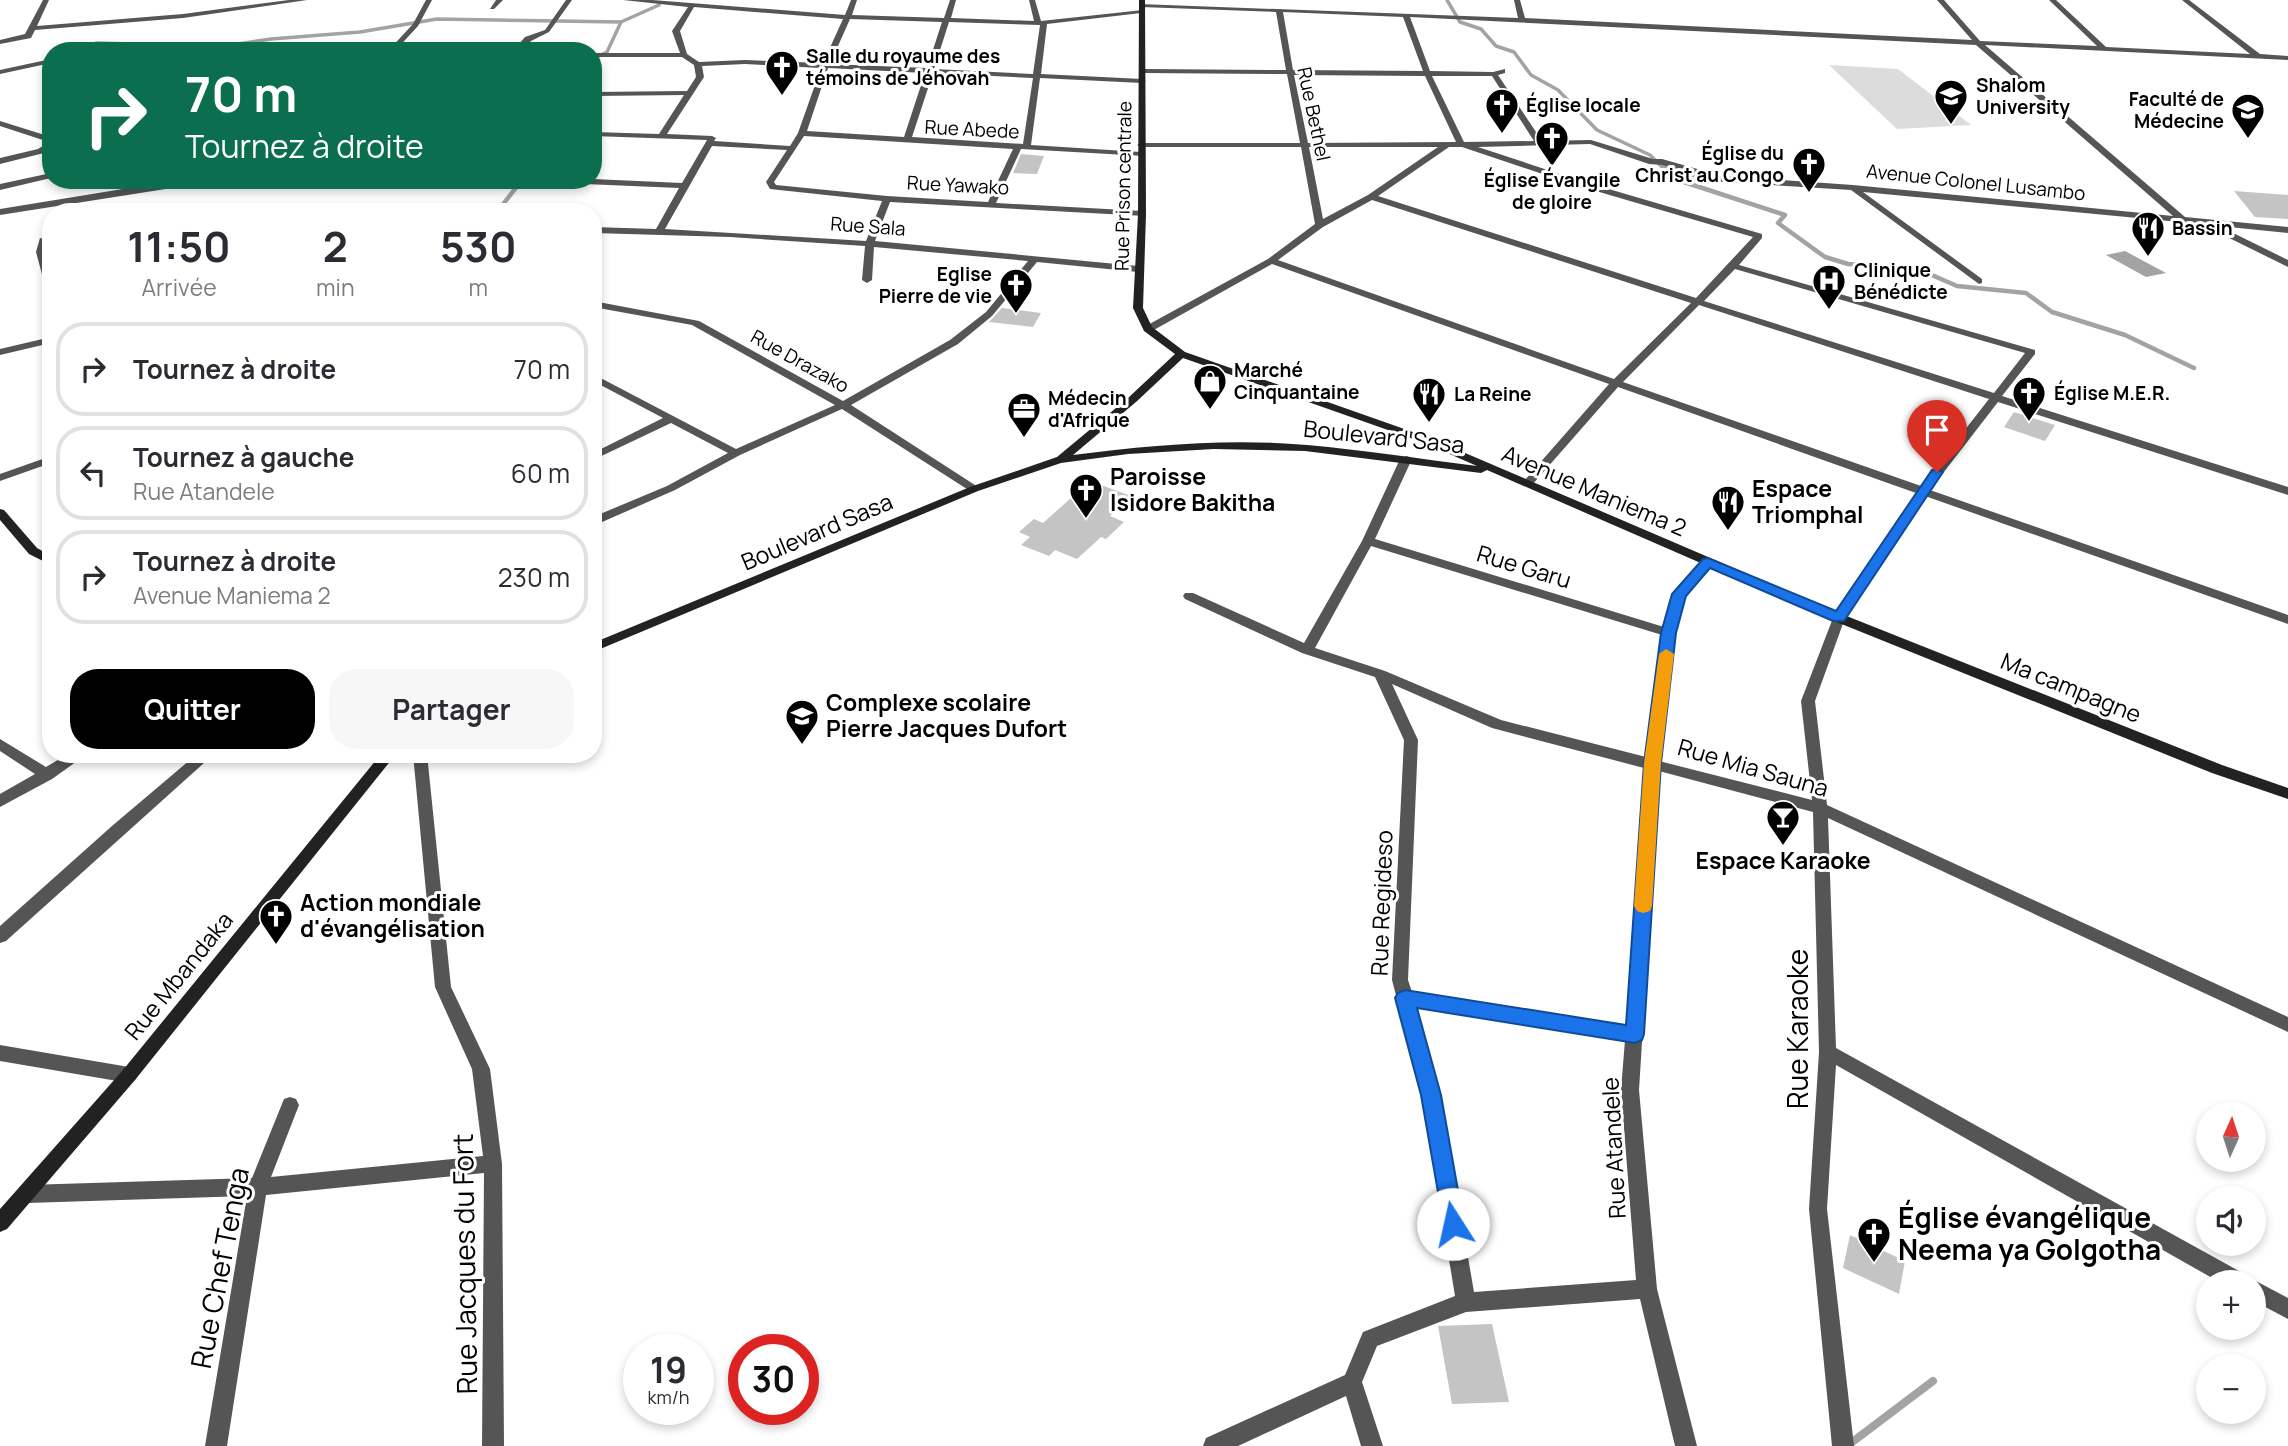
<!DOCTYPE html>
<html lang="fr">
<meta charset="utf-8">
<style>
:root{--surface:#fff;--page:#f7f7f7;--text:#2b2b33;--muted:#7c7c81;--line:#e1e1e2;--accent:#000}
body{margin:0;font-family:Manrope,sans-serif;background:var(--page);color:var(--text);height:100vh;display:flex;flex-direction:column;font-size:26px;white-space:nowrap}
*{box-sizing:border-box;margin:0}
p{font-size:23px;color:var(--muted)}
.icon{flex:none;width:38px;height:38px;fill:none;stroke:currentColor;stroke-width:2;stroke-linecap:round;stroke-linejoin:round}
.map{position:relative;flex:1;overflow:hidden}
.details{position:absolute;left:42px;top:203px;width:560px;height:560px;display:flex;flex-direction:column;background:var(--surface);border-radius:28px;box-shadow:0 4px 10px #0003}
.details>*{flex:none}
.hud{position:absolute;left:42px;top:42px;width:560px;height:147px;border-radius:28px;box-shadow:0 4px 10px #0003;background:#0b6e4f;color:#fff;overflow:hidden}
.needle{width:46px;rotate:3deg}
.tools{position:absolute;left:2196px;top:1102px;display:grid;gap:14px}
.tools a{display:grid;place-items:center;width:70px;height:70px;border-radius:50%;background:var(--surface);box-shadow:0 4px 10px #0003;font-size:35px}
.speed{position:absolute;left:623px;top:1334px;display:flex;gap:14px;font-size:35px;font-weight:700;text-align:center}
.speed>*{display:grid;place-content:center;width:91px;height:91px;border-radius:50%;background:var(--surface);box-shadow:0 4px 10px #0003;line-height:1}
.speed small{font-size:18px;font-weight:400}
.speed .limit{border:10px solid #d22;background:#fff;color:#111}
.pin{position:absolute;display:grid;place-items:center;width:60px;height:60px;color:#fff;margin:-72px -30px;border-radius:50% 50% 50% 0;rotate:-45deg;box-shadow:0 0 7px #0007}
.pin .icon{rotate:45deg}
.me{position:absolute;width:77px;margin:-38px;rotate:350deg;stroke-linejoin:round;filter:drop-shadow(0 0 5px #0008)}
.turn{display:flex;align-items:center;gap:24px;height:147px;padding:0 28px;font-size:32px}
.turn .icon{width:91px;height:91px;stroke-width:2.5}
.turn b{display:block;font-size:49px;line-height:60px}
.eta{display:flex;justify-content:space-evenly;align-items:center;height:119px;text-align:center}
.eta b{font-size:42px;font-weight:700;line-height:49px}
.primary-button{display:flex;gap:14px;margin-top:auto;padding:14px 28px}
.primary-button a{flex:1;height:80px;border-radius:28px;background:var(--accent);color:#fff;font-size:28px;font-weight:700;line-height:80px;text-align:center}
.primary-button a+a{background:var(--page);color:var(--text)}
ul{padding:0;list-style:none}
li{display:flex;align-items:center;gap:21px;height:94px;margin:0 14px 10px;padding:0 14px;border:4px solid var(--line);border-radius:28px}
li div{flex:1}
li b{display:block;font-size:26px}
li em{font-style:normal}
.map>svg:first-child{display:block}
.green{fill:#dcdcdc}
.water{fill:#a3a3a3}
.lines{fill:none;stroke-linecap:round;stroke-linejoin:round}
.stream-far2{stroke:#a3a3a3;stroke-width:3.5}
.stream-far1{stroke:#a3a3a3;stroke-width:4.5}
.stream{stroke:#a3a3a3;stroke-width:8}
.building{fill:#c4c4c4}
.street{fill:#555;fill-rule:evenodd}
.secondary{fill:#222;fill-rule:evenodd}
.route{fill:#1a73e8;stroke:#114b97;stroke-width:2}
.slow{fill:#f59e0b}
.labels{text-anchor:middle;stroke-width:6;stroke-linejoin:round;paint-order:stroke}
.far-poi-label{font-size:19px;font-weight:bold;fill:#000;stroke:#fff;text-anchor:start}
.far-street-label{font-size:19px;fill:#000;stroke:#fff}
.street-label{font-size:23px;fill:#000;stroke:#fff}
.poi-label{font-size:23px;font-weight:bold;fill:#000;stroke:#fff;text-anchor:start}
.near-street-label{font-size:28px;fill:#000;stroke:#fff}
.near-poi-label{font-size:28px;font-weight:bold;fill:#000;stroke:#fff;text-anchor:start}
</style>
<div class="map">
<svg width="2288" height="1446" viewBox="0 0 2288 1446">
<rect width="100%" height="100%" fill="#fff"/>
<polygon class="green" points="1829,65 1898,69 1971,125 1897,129"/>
<polygon class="water" points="2125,251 2166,273 2146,277 2106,255"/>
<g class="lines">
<g class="stream-far2">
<polyline points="1447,0 1460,22 1481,29 1496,46 1514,52 1531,75 1558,90 1597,130 1650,155 1661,166 1690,174"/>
<polyline points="96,43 133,44 141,49 155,51"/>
<polyline points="192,51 271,39 360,32 437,19 621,22 659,5"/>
<polyline points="593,59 607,52 621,22"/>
</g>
<g class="stream-far1">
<polyline points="1684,172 1693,175 1684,182 1785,215 1778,223 1825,257 1848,264 1918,269 1957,286 2026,293 2052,312 2125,335 2194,368"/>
<polyline points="415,212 499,207"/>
<polyline points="497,212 522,180"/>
</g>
<polyline class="stream" points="1847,1446 1933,1381"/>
</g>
<g class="building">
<polygon points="1021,154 1044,156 1037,174 1013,173"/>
<polygon points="2234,191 2288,195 2288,219 2255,217"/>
<polygon points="1002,308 1041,313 1033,327 989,322"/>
<polygon points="2014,412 2055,425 2045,441 2004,427"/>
<polygon points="1090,481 1131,496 1110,516 1124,522 1106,539 1101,537 1077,559 1055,550 1049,556 1021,545 1030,537 1019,532 1034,519 1043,523"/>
<polygon points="1850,1235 1905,1261 1899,1294 1843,1268"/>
<polygon points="1492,1324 1509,1402 1452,1404 1438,1326"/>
</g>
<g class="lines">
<g class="street">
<polygon points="43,0 49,0 37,26 183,14 289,0 307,0 183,18 35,30 31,38 0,44 0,40 25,34"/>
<polygon points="426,0 432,0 418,26 395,51 388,51 413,24"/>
<polygon points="496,0 503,0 494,9 490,9"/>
<polygon points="566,0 572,0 549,32 531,41 520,51 513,51 525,37 545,30"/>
<path d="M623 0H652L845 15 851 0H857L852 15 944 18 950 0H956L951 18 1034 21 1029 0H1035L1041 21 1143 10 1141 13 1047 24 1041 74 1142 79 1146 81 1142 83 1040 78 1031 145 1141 152H1144V156L1021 149 996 203 1142 211 1146 214 1145 216 890 202 875 241 1138 266 1143 269 1138 272 1037 262 992 316 958 344 851 405 978 487V491H970L842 409 740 455 675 490 593 526V517L667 486 728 453 671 423 593 460V453L663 418 593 381V374L736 449 835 405 692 325 593 307V301L699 321 843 401 950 340 986 312 1028 261 874 247 872 280 867 283 862 280 865 246 730 237 593 233V227L656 229 679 188 561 183 557 180 593 179 682 183 707 140 593 136V132L659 134 684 95 593 96V92L687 91 696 77 694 65 682 57H593V53H680L672 31 688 7ZM694 7 843 19 823 63 745 60 699 62 687 54 680 31ZM850 19 942 22 927 68 830 64ZM949 22 1040 25 1033 74 934 69ZM745 64 821 68 798 133 790 146 714 141 716 138 712 136 667 134 704 77 702 66ZM828 68 925 73 904 137 807 131ZM933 73 1033 78 1023 144 912 137ZM804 136 1013 149 988 202 887 196 776 185 774 182ZM712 146 787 150 766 182 770 189 882 201 866 241 665 229Z"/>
<path d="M1514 0H1520L1525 18 1972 40 1937 0H1944L1980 41 2097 46 2049 0H2056L2106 47 2250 54 2182 0H2189L2260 54 2288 56V60L1985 45 2185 217 2288 227V233L2219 226 2288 260V267L2211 229V225L1863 192 1982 279V283L1979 284 1851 190 1722 182 1662 165 1649 164 1590 144 1478 147 1578 180 1762 234V238L1739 265 2035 350V354L2002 396 2288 487V495L1998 402 1930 490 2288 615V624L1925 496 1845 618 1815 701 1827 805 2288 1017V1032L1828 818 1836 1048 2248 1276 2250 1282 2254 1280 2288 1298V1319L2254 1301V1283H2221L1836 1065 1827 1209 1854 1446H1832L1809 1209 1819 1052 1813 812 1659 771 1639 1090 1657 1289 1697 1446H1675L1640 1299 1466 1312 1377 1346 1362 1382 1383 1446H1361L1346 1396 1238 1446H1203L1206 1438 1345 1375 1363 1332 1455 1296 1422 1095 1392 980 1404 740 1375 677 1302 653 1185 599 1183 596 1185 593H1193L1304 643 1362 541 1400 459 1406 456 1410 457 1412 459 1375 539 1664 627 1673 595 1704 559H1712L1714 562 1712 565 1685 596 1676 633 1659 761 1812 800 1801 701 1833 618 1916 493 1618 387 1532 485H1524V481L1609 384 1272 264 1152 331H1144V327L1268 259 1315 224 1301 147H1141L1137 145 1141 143H1300L1287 74 1143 73 1139 71 1143 69 1286 70 1276 12 1141 7 1139 4 1518 18ZM1283 12 1403 17 1423 71 1293 70ZM1410 17 1976 45 2173 216 1853 185 1722 176 1662 159H1653L1591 140 1542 141 1498 75 1505 73V69L1493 72 1430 71ZM1294 75 1425 76 1456 142 1308 143ZM1432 76H1492L1534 141 1464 142ZM1309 147H1438L1368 195 1323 219ZM1449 147H1462L1572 184 1753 237 1696 298 1378 196ZM1372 200 1691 303 1614 379 1278 260 1323 227ZM1735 269 2025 353 1994 393 1704 301ZM1699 305 1989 399 1921 486 1623 382ZM1371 546 1662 635 1646 757 1501 720 1385 671 1315 648ZM1392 684 1492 728 1644 768 1626 1025 1412 992 1408 980 1418 740ZM1416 1007 1625 1040 1621 1090 1636 1280 1474 1292 1440 1095Z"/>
<polygon points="88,47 91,51 80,51"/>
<polygon points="51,59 51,63 0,74 0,70"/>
<polygon points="0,121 51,137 51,148 44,153 0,164 0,158 38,149 49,142 0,126"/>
<polygon points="51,173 51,178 0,190 0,184"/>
<polygon points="195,180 223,180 0,215 0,209 135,187"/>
<path d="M40 238 48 240C45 257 51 274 51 292L46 289 36 252Z"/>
<polygon points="51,337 51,343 0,355 0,349"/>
<polygon points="51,456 51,463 0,481 0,474"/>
<polygon points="0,739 46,767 68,754 87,754 52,779 0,807 0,794 35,774 0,751"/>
<polygon points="197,754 214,754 6,941 0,943 0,926 112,826"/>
<polygon points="413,754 427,754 451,987 490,1069 502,1164 504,1446 482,1446 484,1173 266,1195 227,1446 205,1446 247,1196 27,1203 20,1200 18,1194 20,1188 27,1185 252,1178 284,1099 290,1097 296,1099 299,1105 271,1177 483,1156 472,1069 435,987"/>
<polygon points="0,1045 129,1067 135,1070 138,1075 135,1080 129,1083 0,1061"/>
</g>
<g class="secondary">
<path d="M1139 0H1145L1146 214 1143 308 1152 327 1185 352 1430 438 1844 615 2222 765 2288 788V799L2212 773 1834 621 1487 470 1481 473 1305 451 1214 449 1128 454 1061 463 978 491 593 652V643L970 487 1057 457 1128 398 1175 354 1144 331 1133 308 1138 214ZM1183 358 1422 442 1477 466C1420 459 1364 450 1307 445 1230 438 1150 445 1073 455L1136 402Z"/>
<polygon points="0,509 4,510 37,548 51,556 51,565 29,554 0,520"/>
<polygon points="381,754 396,754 135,1080 7,1229 0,1232 0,1209 123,1070"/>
</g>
</g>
<polygon class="route" points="1937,469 1943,472 1844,621 1833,621 1710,568 1686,596 1676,633 1661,763 1644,1034 1642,1040 1635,1043 1417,1008 1441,1095 1464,1224 1461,1232 1453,1235 1445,1232 1421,1095 1395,998 1398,993 1405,990 1626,1025 1644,763 1661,633 1672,594 1703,559 1708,558 1836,611 1932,470"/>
<polygon class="slow" points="1666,649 1674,654 1661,763 1652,906 1650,911 1643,913 1637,911 1634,906 1644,763 1659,654"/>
<defs>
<symbol id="church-pin" viewBox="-11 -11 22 30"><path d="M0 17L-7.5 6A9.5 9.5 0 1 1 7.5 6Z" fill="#000" stroke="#fff"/><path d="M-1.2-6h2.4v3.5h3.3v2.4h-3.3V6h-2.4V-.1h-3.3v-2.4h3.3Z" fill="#fff"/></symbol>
<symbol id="university-pin" viewBox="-11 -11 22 30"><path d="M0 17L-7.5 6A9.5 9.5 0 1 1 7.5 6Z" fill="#000" stroke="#fff"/><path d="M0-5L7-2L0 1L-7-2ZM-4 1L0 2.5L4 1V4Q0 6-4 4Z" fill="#fff"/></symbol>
<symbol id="restaurant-pin" viewBox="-11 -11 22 30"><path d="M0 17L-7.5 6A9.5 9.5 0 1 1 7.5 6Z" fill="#000" stroke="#fff"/><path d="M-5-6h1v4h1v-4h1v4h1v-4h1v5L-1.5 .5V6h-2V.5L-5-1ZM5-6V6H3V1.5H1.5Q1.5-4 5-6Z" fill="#fff"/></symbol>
<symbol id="hospital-pin" viewBox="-11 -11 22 30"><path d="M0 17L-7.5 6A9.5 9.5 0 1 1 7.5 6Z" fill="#000" stroke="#fff"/><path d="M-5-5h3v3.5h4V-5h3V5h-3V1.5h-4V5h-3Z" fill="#fff"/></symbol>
<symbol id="shop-pin" viewBox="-11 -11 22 30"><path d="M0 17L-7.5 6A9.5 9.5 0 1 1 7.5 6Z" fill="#000" stroke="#fff"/><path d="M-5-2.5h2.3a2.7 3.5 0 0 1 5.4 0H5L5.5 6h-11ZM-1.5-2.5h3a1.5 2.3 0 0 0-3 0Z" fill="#fff"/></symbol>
<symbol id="office-pin" viewBox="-11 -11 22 30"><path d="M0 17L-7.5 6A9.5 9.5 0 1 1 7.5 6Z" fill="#000" stroke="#fff"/><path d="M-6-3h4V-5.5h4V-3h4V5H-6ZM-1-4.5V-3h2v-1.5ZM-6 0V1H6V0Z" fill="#fff"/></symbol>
<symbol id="school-pin" viewBox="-11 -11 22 30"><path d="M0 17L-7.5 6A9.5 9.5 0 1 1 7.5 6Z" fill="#000" stroke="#fff"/><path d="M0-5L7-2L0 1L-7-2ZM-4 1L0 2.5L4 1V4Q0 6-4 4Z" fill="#fff"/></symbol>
<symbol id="bar-pin" viewBox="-11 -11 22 30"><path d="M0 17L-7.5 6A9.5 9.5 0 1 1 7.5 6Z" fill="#000" stroke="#fff"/><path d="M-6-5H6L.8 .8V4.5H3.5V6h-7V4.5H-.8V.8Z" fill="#fff"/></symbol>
</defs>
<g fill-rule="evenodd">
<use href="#church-pin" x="763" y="48" width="38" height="52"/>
<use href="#university-pin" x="1932" y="77" width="38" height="52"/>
<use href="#church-pin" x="1483" y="86" width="38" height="52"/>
<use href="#university-pin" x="2229" y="91" width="38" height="52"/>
<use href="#church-pin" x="1533" y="119" width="38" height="52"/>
<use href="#church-pin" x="1790" y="145" width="38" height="52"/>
<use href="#restaurant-pin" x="2129" y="209" width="38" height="52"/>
<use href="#hospital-pin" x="1810" y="262" width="38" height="52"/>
<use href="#church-pin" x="997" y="266" width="38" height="52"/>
<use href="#shop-pin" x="1191" y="362" width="38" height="52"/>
<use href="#church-pin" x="2010" y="374" width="38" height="52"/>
<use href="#restaurant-pin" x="1410" y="375" width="38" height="52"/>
<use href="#office-pin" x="1005" y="390" width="38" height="52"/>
<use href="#church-pin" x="1067" y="471" width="38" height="52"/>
<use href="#restaurant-pin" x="1709" y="483" width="38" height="52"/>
<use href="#school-pin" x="783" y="697" width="38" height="52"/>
<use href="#bar-pin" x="1764" y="798" width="38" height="52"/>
<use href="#church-pin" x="257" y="897" width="38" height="52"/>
<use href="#church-pin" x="1855" y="1215" width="38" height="52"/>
</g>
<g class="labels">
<g class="far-poi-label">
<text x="806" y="63">Salle du royaume des<tspan x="806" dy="22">témoins de Jéhovah</tspan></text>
<text x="1976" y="92">Shalom<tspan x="1976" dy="22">University</tspan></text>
<text x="2224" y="106" text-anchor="end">Faculté de<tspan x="2224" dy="22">Médecine</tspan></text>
<text x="1526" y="112">Église locale</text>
<text x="1784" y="160" text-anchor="end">Église du<tspan x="1784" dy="22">Christ au Congo</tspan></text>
<text x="1552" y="187" text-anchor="middle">Église Évangile<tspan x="1552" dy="22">de gloire</tspan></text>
<text x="2172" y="235">Bassin</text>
<text x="1854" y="277">Clinique<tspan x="1854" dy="22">Bénédicte</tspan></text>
<text x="992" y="281" text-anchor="end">Eglise<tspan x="992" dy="22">Pierre de vie</tspan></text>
<text x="1234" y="377">Marché<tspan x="1234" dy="22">Cinquantaine</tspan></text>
<text x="2054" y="400">Église M.E.R.</text>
<text x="1454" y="401">La Reine</text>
<text x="1048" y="405">Médecin<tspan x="1048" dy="22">d'Afrique</tspan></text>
</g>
<g class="far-street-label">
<text transform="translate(1314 114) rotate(78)" y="7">Rue Bethel</text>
<text transform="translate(972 129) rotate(3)" y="7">Rue Abede</text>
<text transform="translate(1976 182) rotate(6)" y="7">Avenue Colonel Lusambo</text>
<text transform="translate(958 185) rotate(3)" y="7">Rue Yawako</text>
<text transform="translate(1123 186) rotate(-89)" y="7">Rue Prison centrale</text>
<text transform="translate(868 226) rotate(4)" y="7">Rue Sala</text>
<text transform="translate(800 361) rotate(29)" y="7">Rue Drazako</text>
</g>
<g class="street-label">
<text transform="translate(1384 437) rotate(6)" y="8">Boulevard Sasa</text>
<text transform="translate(1594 491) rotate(23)" y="8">Avenue Maniema 2</text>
<text transform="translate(817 532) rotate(-23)" y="8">Boulevard Sasa</text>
<text transform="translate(1524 567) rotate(17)" y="8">Rue Garu</text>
<text transform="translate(2071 688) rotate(22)" y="8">Ma campagne</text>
<text transform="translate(1753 768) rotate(16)" y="8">Rue Mia Sauna</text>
<text transform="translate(1382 903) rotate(-88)" y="8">Rue Regideso</text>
<text transform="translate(179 976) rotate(-51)" y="8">Rue Mbandaka</text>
<text transform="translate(1614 1148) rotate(-93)" y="8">Rue Atandele</text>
</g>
<g class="poi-label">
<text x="1110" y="485">Paroisse<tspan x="1110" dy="26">Isidore Bakitha</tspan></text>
<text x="1752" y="497">Espace<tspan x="1752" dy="26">Triomphal</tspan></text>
<text x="826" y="711">Complexe scolaire<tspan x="826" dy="26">Pierre Jacques Dufort</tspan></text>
<text x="1783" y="869" text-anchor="middle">Espace Karaoke</text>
<text x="300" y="911">Action mondiale<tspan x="300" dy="26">d'évangélisation</tspan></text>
</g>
<g class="near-street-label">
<text transform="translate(1798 1029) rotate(-90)" y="10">Rue Karaoke</text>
<text transform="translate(465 1264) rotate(-91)" y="10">Rue Jacques du Fort</text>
<text transform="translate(220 1268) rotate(-79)" y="10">Rue Chef Tenga</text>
</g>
<g class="near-poi-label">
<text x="1898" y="1228">Église évangélique<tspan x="1898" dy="32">Neema ya Golgotha</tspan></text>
</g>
</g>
</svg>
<div class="tools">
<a><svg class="needle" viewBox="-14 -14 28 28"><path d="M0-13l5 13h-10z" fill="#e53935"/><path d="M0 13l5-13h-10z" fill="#7c7c81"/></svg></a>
<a><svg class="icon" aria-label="sound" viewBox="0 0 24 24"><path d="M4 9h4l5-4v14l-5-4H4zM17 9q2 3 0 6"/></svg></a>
<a>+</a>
<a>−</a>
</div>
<div class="speed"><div>19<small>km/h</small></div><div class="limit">30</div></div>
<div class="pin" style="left:1937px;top:472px;background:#d93025"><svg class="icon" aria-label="arrive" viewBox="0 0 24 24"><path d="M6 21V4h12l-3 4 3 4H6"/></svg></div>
<svg class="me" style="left:1453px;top:1224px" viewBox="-20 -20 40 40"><circle r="19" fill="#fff"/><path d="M0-13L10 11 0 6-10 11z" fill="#1a73e8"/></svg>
<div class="hud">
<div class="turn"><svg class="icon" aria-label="right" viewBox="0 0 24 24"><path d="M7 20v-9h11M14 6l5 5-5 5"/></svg><div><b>70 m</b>Tournez à droite</div></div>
</div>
<section class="details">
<div class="eta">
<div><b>11:50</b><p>Arrivée</p></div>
<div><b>2</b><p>min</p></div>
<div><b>530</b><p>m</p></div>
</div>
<ul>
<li><svg class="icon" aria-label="right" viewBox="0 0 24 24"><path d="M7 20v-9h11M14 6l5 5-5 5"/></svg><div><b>Tournez à droite</b></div><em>70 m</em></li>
<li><svg class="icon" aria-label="left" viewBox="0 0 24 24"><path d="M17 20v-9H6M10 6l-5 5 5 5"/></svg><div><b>Tournez à gauche</b><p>Rue Atandele</p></div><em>60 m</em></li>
<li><svg class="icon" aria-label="right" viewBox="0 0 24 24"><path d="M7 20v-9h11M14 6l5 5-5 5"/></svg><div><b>Tournez à droite</b><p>Avenue Maniema 2</p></div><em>230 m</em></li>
</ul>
<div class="primary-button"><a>Quitter</a><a>Partager</a></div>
</section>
</div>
